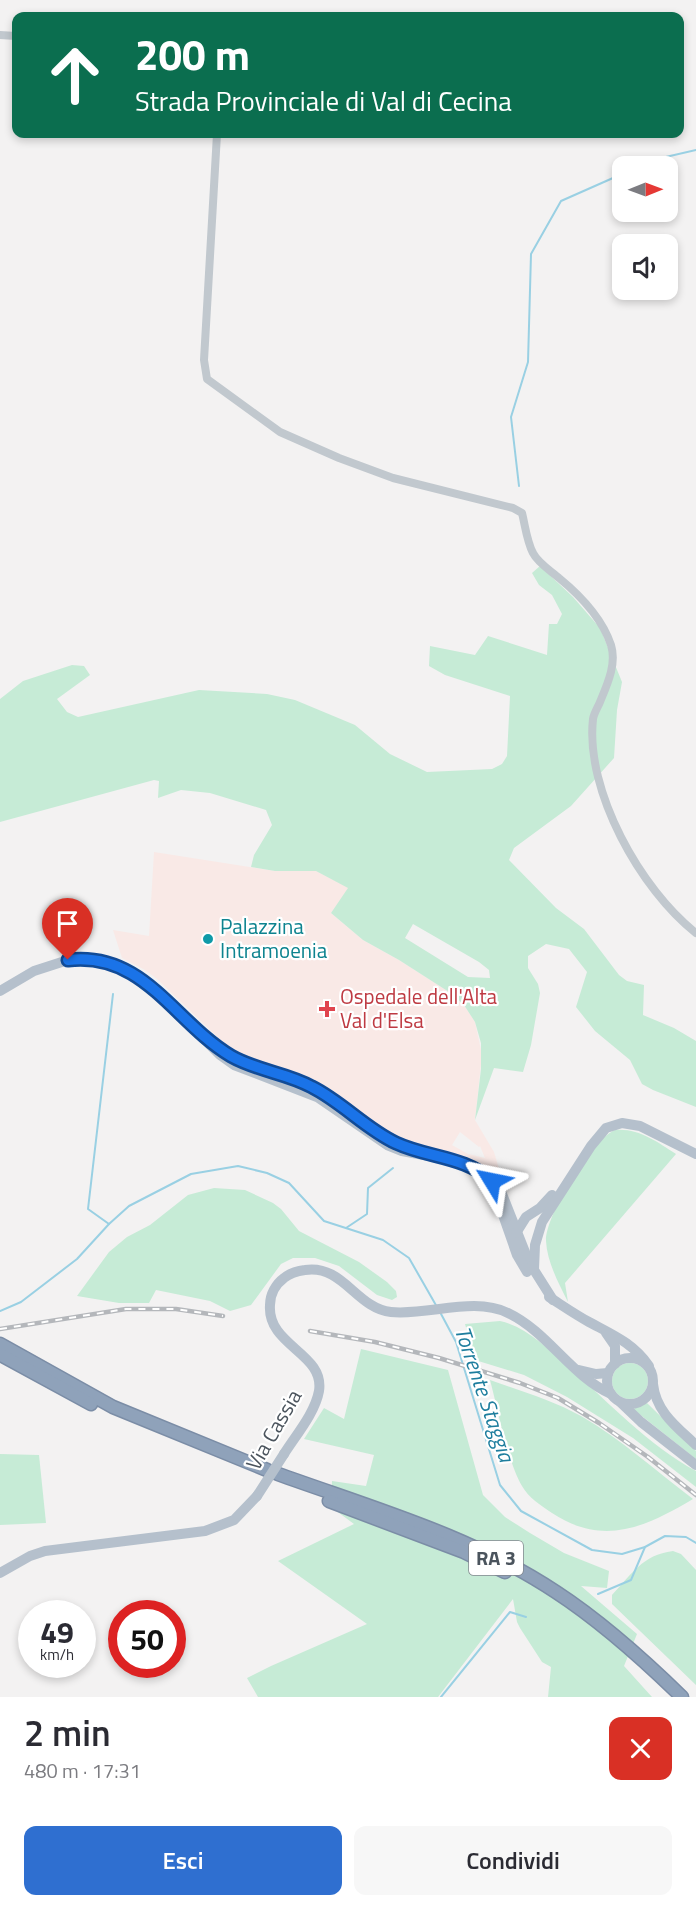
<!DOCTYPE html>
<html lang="it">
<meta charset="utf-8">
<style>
:root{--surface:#fff;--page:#f7f7f7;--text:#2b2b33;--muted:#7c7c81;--accent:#2f6fd0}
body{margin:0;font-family:"Titillium Web",sans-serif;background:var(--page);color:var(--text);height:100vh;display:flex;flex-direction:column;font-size:22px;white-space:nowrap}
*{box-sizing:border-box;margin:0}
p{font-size:20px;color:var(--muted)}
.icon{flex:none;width:33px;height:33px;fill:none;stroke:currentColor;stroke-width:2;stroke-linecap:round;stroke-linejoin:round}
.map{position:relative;height:1697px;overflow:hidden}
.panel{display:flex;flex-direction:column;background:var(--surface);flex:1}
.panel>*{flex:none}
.top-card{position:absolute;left:12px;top:12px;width:672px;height:126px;border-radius:12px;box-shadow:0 3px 9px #0003;background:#0b6e4f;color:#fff;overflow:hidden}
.needle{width:39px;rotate:89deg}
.fabs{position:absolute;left:612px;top:156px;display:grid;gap:12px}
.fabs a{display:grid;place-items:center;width:66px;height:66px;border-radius:12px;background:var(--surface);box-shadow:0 3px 9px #0003;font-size:30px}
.speed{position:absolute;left:18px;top:1600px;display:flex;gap:12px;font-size:30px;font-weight:700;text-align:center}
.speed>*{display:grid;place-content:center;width:78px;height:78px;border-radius:50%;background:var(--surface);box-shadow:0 3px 9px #0003;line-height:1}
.speed small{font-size:15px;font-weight:400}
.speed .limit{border:9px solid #d22;background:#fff;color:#111}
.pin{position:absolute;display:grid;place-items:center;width:51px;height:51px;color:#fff;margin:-62px -26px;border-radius:50% 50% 50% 0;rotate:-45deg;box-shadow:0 0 6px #0007}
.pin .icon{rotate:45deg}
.me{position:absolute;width:66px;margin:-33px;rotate:305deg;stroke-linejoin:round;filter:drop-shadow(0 0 4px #0008)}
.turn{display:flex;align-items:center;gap:21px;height:126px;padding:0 24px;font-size:27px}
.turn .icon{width:78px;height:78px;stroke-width:2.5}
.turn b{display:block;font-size:42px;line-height:51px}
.round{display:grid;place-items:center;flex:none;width:63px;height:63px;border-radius:12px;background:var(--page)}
.summary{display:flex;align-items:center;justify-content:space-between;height:102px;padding:0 24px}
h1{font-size:36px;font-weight:600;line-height:45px}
.cta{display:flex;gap:12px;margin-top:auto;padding:12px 24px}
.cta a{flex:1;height:69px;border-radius:12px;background:var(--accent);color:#fff;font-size:24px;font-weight:600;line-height:69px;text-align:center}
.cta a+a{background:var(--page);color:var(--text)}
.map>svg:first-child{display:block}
.medical{fill:#f9e9e6;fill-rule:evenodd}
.green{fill:#c6ebd6;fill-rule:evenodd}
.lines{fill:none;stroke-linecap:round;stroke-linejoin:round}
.stream{stroke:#99d0e3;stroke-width:2}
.highway-casing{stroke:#7b8da6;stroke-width:15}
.minor{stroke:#c1c8ce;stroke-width:8}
.major{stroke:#b5c0cc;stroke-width:10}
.highway{stroke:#8fa2ba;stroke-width:12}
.rail-casing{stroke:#b4b7bb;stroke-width:4.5}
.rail{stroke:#fff;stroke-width:2;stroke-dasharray:7;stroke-linecap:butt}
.major-bridge{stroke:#b5c0cc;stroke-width:10}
.route-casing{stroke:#114b97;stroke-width:15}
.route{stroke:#1a73e8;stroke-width:10}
.culture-dot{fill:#0f9aa8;stroke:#fff;stroke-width:2}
.health-dot{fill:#e0444e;stroke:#fff;stroke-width:2}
.labels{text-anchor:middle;stroke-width:4.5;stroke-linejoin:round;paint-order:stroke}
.shield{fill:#fff;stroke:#81878e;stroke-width:1.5}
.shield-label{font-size:20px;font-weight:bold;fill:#4b545d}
.culture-label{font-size:21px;fill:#0d838f;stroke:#fff;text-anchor:start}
.health-label{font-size:21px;fill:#be3a42;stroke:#fff;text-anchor:start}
.street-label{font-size:21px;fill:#4b545d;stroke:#fff}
.water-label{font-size:22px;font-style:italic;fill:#1e7e9e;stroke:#fff}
</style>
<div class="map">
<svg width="696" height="1697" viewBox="0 0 696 1697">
<rect width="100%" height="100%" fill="#f3f2f2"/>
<path class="medical" d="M154 852 275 871H316L349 888 331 913 363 940 399 960 449 992 464 1005 475 1022 482 1055 475 1120 494 1152 500 1172 480 1166 463 1157 403 1142 379 1130 327 1091 287 1072 244 1057 230 1049 157 979 145 970 122 958 113 930 149 936ZM460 1132 479 1147 480 1146 485 1158 468 1154 452 1145Z"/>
<g class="green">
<path d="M540 566 573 597 600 628 622 682 617 710 614 758 571 806 514 848 509 860 556 908 584 929 619 975 627 981 644 985 643 1015 674 1028 696 1041V1107L653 1090 642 1084 630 1060 595 1031 576 1007 587 972 569 949 546 944 528 956V968L538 984 540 993 531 1045 523 1072 494 1068 475 1120 481 1069V1043L475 1022 464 1005 449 992 399 960 363 940 331 913 348 888 316 871H275L251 867 254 855 272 825 266 810 210 793 181 790 158 798 159 781 154 780 0 822V699L23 681 72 665 84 666 90 675 57 699 67 712 78 717 199 690 267 694 295 700 355 725 390 754 427 772 492 769 502 764 507 756 510 696 445 675 429 666 430 646 475 655 488 636 547 655 549 624H557L562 614 552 595 539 585 532 573ZM413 924 479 962 489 970 490 978 468 977 405 938Z"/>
<path d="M615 1130C639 1128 657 1142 676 1154L565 1283 568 1302C559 1284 547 1262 546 1241 545 1216 592 1139 615 1130Z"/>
<polygon points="214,1188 245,1190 273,1203 281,1209 299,1231 359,1262 387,1282 396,1291 397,1297 392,1300 377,1295 339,1266 315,1258 293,1258 281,1264 251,1305 230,1311 210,1301 156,1290 149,1303 119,1303 77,1296 109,1252 127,1237 150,1225 188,1195"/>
<path d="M500 1321C527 1327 548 1349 568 1367 609 1402 648 1445 696 1471V1487L633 1438 567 1397 524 1375 475 1360 465 1324Z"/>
<polygon points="361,1349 448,1370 483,1495 505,1517 530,1533 564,1553 609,1571 607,1588 581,1586 637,1634 624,1666 652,1697 548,1697 551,1667 542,1662 520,1628 517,1622 513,1599 438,1697 258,1697 247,1678 271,1666 367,1624 278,1561 354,1524 331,1507 332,1481 366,1486 374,1455 304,1439 324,1408 344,1419"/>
<circle cx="630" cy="1381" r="18"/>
<path d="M490 1380C521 1391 552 1400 581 1416 621 1439 656 1471 693 1499 646 1527 603 1547 552 1513 540 1505 529 1498 522 1486 507 1460 498 1410 490 1380Z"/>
<polygon points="647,1403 696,1451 696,1459 633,1409"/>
<polygon points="0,1454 39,1455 46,1523 0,1525"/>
<path d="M673 1551 681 1554 696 1570V1685L612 1604V1595C632 1574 642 1555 673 1551Z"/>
</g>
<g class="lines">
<g class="stream">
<polyline points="639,166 657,159 696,150"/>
<polyline points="519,486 511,417 528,362 531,254 561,201 622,174"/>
<polyline points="109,1224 88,1209 113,994"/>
<polyline points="346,1228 367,1214 368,1188 393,1168"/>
<polyline points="0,1311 21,1302 77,1259 109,1224 129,1206 191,1174 238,1166 267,1173 289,1183 324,1221 383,1240 409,1258 437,1307"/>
<polyline points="440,1312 456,1342 500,1485 521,1511 592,1550 622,1554 645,1547 665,1536 686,1537 696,1543"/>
<polyline points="598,1594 631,1580 645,1547"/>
<polyline points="441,1697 510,1612 526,1617"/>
</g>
<defs>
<g id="highway">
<polyline points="0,1344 113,1407 267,1470"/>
<polyline points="1,1355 91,1404"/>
<path d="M278 1474C372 1508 472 1536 556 1592 602 1622 643 1659 682 1697"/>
<polyline points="329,1501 464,1552 505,1572"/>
</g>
</defs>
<use href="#highway" class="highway-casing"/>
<g class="minor">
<polyline points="0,35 16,36"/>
<path d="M217 134 204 360 207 379 280 432 339 458 393 478 513 508 522 513C525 525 527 542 533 553 538 563 551 571 559 578 581 596 602 618 611 645 617 664 607 685 600 702 598 707 594 713 593 719 585 791 641 890 696 933"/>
</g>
<g class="major">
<polyline points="0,991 34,971 68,960 95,959 128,970 151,986 220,1055 234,1065 317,1097 387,1145 402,1151 467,1163 483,1173 495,1183 502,1194 529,1262 553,1300"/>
<polyline points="502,1212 517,1255 527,1272"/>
<polyline points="516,1233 526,1217 540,1208 552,1195"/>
<polyline points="534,1269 535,1245 542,1222 591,1146 606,1128 622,1123 640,1126 696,1154"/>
<path d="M549 1297C563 1306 576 1315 589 1322 613 1335 633 1343 649 1366"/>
<polyline points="606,1333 615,1346 615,1364"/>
<circle cx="630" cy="1381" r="23"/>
<polyline points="579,1370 596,1374 608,1373"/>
<path d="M653 1384C656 1412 677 1427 696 1445"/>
<polyline points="620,1402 641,1422 696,1465"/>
<path d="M284 1454C296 1435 315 1413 319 1391 325 1353 267 1346 270 1305 270 1294 276 1284 284 1278 290 1273 297 1271 305 1270 343 1264 356 1308 391 1312 428 1316 474 1296 508 1313 548 1332 571 1376 611 1394"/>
<polyline points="0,1573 30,1556 45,1551 205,1531 234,1520 257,1496"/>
</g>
<use href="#highway" class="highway"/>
<defs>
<g id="rail">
<polyline points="0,1329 126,1309 176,1309 223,1316"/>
<polyline points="310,1331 375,1342 439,1358 520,1383 558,1398 599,1423 648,1457 696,1495"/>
</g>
</defs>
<use href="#rail" class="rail-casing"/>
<use href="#rail" class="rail"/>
<polyline class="major-bridge" points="257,1496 284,1454"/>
</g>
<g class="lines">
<defs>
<path id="route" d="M68 960C144 951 174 1022 231 1056 257 1071 287 1073 312 1087 342 1102 366 1129 396 1143 428 1158 465 1156 492 1181"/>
</defs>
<use href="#route" class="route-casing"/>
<use href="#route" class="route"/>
</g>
<circle class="culture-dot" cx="208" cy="939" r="6"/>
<path class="health-dot" d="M324 1000h6v6h6v6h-6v6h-6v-6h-6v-6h6z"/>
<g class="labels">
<rect class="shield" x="469" y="1541" width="54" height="34" rx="4.5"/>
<g class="shield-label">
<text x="496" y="1565">RA 3</text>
</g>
<g class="culture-label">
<text x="220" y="934">Palazzina<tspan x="220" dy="24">Intramoenia</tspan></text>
</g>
<g class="health-label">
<text x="340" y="1004">Ospedale dell'Alta<tspan x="340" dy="24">Val d'Elsa</tspan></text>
</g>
<g class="street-label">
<text transform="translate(274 1430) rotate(-60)" y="7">Via Cassia</text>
</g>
<g class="water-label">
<text transform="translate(485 1394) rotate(71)" y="8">Torrente Staggia</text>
</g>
</g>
</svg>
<div class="fabs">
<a><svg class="needle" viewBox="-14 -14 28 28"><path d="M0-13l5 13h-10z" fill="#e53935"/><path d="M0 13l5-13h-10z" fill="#7c7c81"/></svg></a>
<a><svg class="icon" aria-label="sound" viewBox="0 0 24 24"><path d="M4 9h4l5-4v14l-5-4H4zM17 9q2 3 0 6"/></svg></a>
</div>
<div class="speed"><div>49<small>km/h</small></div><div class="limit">50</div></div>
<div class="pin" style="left:68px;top:960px;background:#d93025"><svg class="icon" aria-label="arrive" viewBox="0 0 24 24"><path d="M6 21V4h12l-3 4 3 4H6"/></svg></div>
<svg class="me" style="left:492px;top:1181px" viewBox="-20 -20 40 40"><path d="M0-17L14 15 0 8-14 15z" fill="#1a73e8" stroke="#fff" stroke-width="4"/></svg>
<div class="top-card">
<div class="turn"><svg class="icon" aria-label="ahead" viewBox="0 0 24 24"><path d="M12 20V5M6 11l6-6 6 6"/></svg><div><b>200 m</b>Strada Provinciale di Val di Cecina</div></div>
</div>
</div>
<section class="panel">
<div class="summary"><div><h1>2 min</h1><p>480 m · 17:31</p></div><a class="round" style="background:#d93025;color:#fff"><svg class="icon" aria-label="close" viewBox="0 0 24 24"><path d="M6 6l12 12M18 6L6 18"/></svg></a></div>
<div class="cta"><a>Esci</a><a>Condividi</a></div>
</section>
